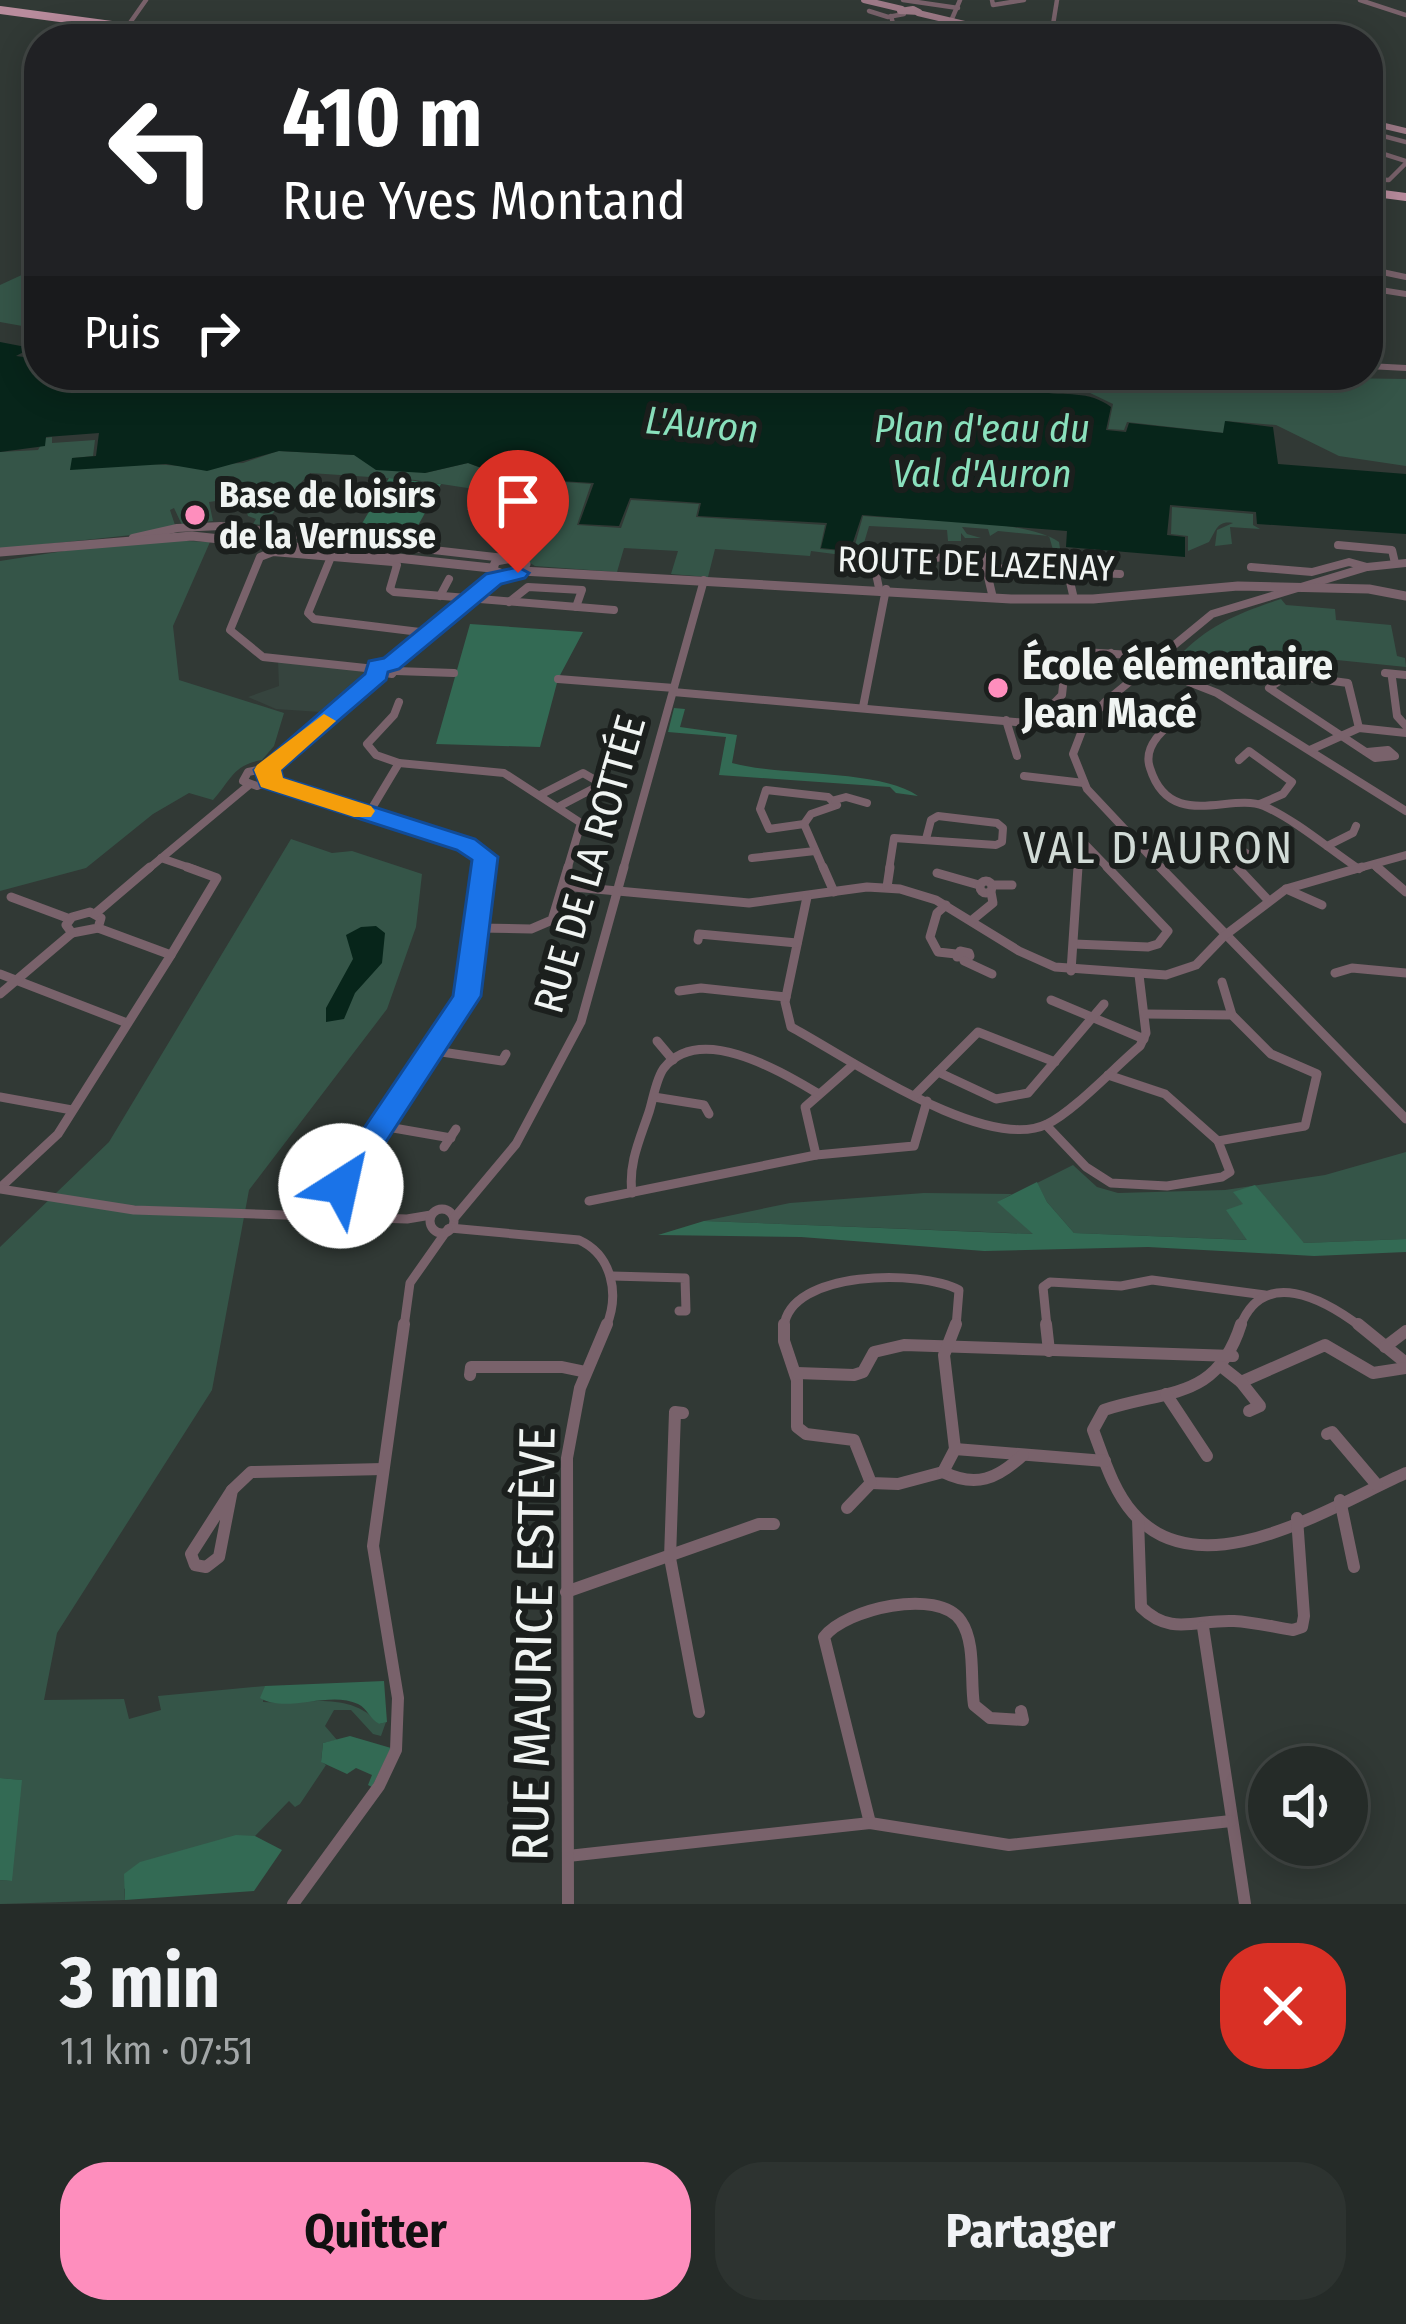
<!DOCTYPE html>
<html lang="fr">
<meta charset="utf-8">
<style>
:root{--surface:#252b28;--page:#2d3330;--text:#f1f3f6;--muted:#a3a7a8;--line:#424745;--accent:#fe8ebd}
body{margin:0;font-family:"Fira Sans Condensed",sans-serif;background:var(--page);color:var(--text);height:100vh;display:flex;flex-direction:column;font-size:45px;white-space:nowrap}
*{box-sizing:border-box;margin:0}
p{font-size:39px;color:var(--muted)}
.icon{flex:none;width:66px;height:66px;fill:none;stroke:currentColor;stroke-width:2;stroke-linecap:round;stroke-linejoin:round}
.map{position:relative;height:1904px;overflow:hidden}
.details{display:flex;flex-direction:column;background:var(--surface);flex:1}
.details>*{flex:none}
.top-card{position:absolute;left:24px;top:24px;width:1359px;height:366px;border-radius:48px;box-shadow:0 6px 30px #0003,0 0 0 3px var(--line);background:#202124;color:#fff;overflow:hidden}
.tools{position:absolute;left:1248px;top:1746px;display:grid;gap:24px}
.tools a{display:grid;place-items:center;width:120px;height:120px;border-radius:50%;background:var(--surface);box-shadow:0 6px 30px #0003,0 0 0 3px var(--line);font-size:60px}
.pin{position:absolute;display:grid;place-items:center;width:102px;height:102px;color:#fff;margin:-123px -51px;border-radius:50% 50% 50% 0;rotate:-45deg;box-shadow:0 0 12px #0007}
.pin .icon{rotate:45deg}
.me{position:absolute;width:132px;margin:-66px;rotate:35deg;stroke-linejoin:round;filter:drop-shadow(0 0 9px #0008)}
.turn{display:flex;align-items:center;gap:42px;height:252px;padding:0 60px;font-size:54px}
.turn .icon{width:156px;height:156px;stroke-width:2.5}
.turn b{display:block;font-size:84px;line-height:102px}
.then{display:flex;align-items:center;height:114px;padding:0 60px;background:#0003;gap:24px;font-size:45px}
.round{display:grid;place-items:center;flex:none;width:126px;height:126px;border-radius:48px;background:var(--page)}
.head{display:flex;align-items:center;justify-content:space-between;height:204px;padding:0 60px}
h1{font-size:72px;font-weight:700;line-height:90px}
.button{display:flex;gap:24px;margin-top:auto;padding:24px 60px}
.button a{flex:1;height:138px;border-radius:48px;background:var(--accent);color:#111;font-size:48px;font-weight:700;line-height:138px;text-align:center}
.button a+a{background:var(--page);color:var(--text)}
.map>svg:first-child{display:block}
.built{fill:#36443e}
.green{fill:#355548}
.forest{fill:#336a54}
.water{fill:#07251a}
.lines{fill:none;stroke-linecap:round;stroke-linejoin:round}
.minor-far4{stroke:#79626b;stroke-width:4.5}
.minor-far3{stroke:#79626b;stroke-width:6}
.minor-far2{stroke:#79626b;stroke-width:8}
.minor-far1{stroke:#79626b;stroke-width:9}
.minor{stroke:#79626b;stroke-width:12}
.tertiary{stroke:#79626b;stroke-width:9}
.secondary{stroke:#9d7a87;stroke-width:6}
.primary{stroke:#b98c9d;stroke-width:8}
.route{fill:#1a73e8;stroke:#114b97;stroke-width:3}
.slow{fill:#f59e0b}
.poi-dot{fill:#fe8ebd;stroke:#1b1f1d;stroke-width:4.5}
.labels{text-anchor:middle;stroke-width:12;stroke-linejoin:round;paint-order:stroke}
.far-poi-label{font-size:36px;font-weight:bold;fill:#f0f4f2;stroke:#1b1f1d;text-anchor:start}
.far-street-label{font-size:36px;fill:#f0f4f2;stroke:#1b1f1d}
.far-water-label{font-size:39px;font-style:italic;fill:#8ae1bd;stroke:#1b1f1d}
.poi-label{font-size:42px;font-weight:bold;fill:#f0f4f2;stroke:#1b1f1d;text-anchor:start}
.street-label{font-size:42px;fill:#f0f4f2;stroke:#1b1f1d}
.neighbourhood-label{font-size:45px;letter-spacing:3px;fill:#d1dbd6;stroke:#1b1f1d}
.near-street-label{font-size:51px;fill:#f0f4f2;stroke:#1b1f1d}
</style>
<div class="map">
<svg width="1406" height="1904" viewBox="0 0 1406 1904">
<rect width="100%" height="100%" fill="#313935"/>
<polygon class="built" points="278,661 367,669 367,673 320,712 276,709 248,697 279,686"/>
<g class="green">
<polygon points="39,267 39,329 0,322 0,285"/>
<polygon points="1122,375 1406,379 1406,466 1339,456 1276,425 1226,421 1224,433 1127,422 1124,430 1108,429 1113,404 1086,391 1124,393"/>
<path d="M52 437V443L95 440 93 456 73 458 180 466 243 463 278 451 354 455 425 473 468 463 508 478 591 484 577 525 621 528 631 500 699 504 696 517 825 525 820 549 853 552 863 516C911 520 1023 518 1059 542L1062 561 1056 560 1049 536 998 531 990 536 988 529 962 527 967 534 981 538H965L961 533V541H948L947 530 869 526 864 543 871 556 865 558 811 551 810 556 715 549 708 577 671 574 678 551 624 548 617 572 535 566 520 557 536 501 532 498 415 480 310 473 262 525 253 524 256 519 248 516 242 497 209 502 213 521 182 525 174 508 170 510 175 525 132 535 0 549V452L38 450 45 438Z"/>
<path d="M1172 507 1253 514V525L1260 529 1230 527 1232 544 1215 546 1217 530 1233 523C1217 520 1216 531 1209 542L1188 551V536L1171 534Z"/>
<path d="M141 539 210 542 173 626 179 680 284 713 274 746 262 760C233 765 231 780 213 800L189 793 153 814 86 868 0 891V561Z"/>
<path d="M1281 599 1286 605 1335 609 1336 620 1391 625 1397 656 1405 658 1406 667 1267 653 1228 682 1183 673 1178 657C1208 625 1241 612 1281 599Z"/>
<path d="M291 839 332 853 352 851 422 874 416 927 387 1009 249 1190 212 1390 57 1633 44 1700 124 1699 129 1719 161 1710 158 1696 265 1686 263 1702C304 1705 350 1689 379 1724L386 1722 381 1736 373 1734 351 1710H334L325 1726 337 1740 323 1743 321 1761 326 1765 300 1804 295 1807 289 1801 255 1836C206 1835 165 1865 124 1889L125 1900 0 1904V1880L11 1881 21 1780 0 1778V1247L109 1142Z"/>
<polygon points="1406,1152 1406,1239 1304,1243 1234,1193 1244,1204 1249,1240 1074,1233 1047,1202 1037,1183 1073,1165 1097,1187 1118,1193 1225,1190 1325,1175"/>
<polygon points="924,1193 1012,1194 998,1202 1034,1234 704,1221 790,1203"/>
</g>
<g class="forest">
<polygon points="389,478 441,484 410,540 354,537"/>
<polygon points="480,489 536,500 527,529 497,526 493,498 487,497 478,511 467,510"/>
<polygon points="470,624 583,632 558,679 540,747 436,744"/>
<path d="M674 708 685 709 680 727 737 735 732 763C784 777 880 769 918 796L896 793 890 787 719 775 726 737 668 732Z"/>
<polygon points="1037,1182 1047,1202 1074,1233 1247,1240 1226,1210 1243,1204 1233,1192 1255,1185 1304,1243 1406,1239 1406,1252 1314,1256 1148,1247 984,1251 801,1237 658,1235 704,1221 1033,1234 997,1202"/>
<path d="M384 1681 387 1722 379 1724C369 1718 368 1709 358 1704 329 1690 287 1714 260 1698L265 1686Z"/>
<polygon points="350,1736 391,1748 372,1787 368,1785 372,1775 356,1768 347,1774 321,1762 323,1743"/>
<polygon points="0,1778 22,1780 12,1881 0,1880"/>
<polygon points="236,1835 255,1836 282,1850 254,1891 125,1900 124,1874 140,1862"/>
</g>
<g class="water">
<path d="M0 342 31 348 16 356 39 359V375H327C356 394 414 390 444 375H850L853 382C898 391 940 373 985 375 1003 376 1020 389 1039 392 1065 396 1089 390 1111 407L1106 430 1126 432 1129 423 1223 433 1225 421 1273 427 1278 464 1406 474V534L1257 524 1256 512 1170 505 1167 535 1185 537V557L1066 547 1067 531 862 515 850 551 821 548 827 523 698 516 701 503 630 498 619 526 579 524 594 483 508 478 468 463 425 473 376 470 354 455 279 451 207 471 166 464 70 470 72 458 96 456 99 433 46 437 45 446 0 452Z"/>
<polygon points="361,927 376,926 385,933 382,963 355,993 344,1019 326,1022 326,1008 353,959 346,935"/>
</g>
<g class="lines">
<g class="minor-far4">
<polyline points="903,0 958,8"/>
<polyline points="992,0 993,5 1024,0"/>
<polyline points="1360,0 1406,15"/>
<polyline points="869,11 888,17 904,14"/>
<polyline points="951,21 960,0"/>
<polyline points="982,24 1061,39"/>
<polyline points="127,27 146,0"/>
<polyline points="1051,37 1057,0"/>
<polyline points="874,39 894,27 891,16"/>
<polyline points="942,39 964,25"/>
<polyline points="1368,132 1406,142"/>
<polyline points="1368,149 1406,161"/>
<polyline points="1368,179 1389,180 1406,163"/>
</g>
<g class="minor-far3">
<polyline points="1368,269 1406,277"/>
<polyline points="1368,288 1406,294"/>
<polyline points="1368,366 1406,368"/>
</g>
<g class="minor-far2">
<polyline points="133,538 177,528 221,526 504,558"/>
<polyline points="1338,545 1392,550 1395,563"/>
<polyline points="331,557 308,613 314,619 428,633"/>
<polyline points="1251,567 1312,572 1349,562 1367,567"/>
<polyline points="989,568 1120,574"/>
<polyline points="1068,573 1074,599"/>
<polyline points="879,588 873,560 983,556 993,598"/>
<polyline points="440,596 449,579"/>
<polyline points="509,602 528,587 582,590 576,607"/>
<polyline points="1073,661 1097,663 1111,653"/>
<polygon points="391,664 396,669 392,674 374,671"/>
<polyline points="391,664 494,579 505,575"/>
<polyline points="1148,666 1217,693 1406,811"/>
<polyline points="375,669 263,657 230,630 260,557 273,552 393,562 397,565 390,589 394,592 614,610"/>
<polyline points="396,671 454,673"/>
<polyline points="1385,673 1406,675"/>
<polyline points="1392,678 1397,716 1406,726"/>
<polyline points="558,679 674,688"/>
<polyline points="673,692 1083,728"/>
<polyline points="399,702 394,715 367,744 376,755 399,763"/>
<polyline points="863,707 886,589"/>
<path d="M1182 716C1165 727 1142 745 1150 768 1170 832 1230 792 1264 806 1297 821 1329 849 1359 869"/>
<polyline points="1006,720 1017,756"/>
<polyline points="1035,723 1062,695 1065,667 1084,652 1130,655"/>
<polyline points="1359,728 1348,683 1288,675 1269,688 1375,758 1395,756 1388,750 1367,752"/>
<polyline points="1310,750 1359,728 1406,733"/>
<polyline points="1239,760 1249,751 1292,782 1283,794 1260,804"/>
<polygon points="263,769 272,774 269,781 257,786 243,781 248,772"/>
<polyline points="266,770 378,675"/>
<polyline points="1024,776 1084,783"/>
<polyline points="269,781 466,844 485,857 485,870"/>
<polygon points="766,790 828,797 837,805 811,814 804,824 769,829 760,809"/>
<polyline points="540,795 583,773 602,784 558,807"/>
<polyline points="835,800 846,797 867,803"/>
<polyline points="369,813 399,763 504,773 581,823 567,870"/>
<polyline points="804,824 824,870"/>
<polyline points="1327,846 1353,833 1356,826"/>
<polygon points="1239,849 1253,857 1235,865 1224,856"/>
<polyline points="161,858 196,870"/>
<polyline points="752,858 815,851"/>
<polyline points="1235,865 1240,870"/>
<polyline points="1375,866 1380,870"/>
<polyline points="147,870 249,785"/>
<polyline points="623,870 704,580"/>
<polyline points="889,870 894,838 996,845 1002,842 1003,828 997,823 938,816 931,820 926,839"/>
<polyline points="1078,870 1080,839 1110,870"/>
<polyline points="1163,870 1087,789 1073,754 1083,728 1105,702 1212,614 1367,567 1406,563"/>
<polyline points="1352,870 1406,855"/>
</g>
<g class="minor-far1">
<polyline points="823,867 834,892"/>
<polyline points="1160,867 1406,1119"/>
<polyline points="1237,867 1268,900"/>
<polyline points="1377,867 1406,892"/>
<polyline points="937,873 979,885"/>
<circle cx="986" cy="887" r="6"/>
<polyline points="992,885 1012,885"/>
<polyline points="563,886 749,903 867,887 900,889 936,900 1019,951 1055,967 1166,975 1196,965 1224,936 1286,889 1362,867"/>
<polyline points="887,887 890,867"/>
<polyline points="1286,889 1322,905"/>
<polyline points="11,897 70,919"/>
<path d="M807 897 785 1002 791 1027C847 1057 986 1154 1047 1124 1073 1112 1116 1066 1140 1046L1146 1033 1139 975"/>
<polyline points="946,905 937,913 930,937 938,952 956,954"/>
<polygon points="90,912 101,918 98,928 72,933 66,925 72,917"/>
<polyline points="96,913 150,867"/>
<polyline points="971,921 993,903 991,892"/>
<polyline points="479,928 531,929 552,920 568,867"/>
<polyline points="698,940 699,934 797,943"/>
<polyline points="1074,944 1148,947 1158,944 1168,931 1107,867"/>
<polygon points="960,951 969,953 970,956 957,957"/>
<polyline points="171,955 217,878 187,867"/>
<polyline points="964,961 992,974"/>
<polyline points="1071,971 1078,867"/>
<polyline points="1335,973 1352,968 1406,973"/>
<polyline points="0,974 127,1023"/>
<polyline points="1222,982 1232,1015"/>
<polyline points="679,991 701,988 786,997"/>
<polyline points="0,994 72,933"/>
<polyline points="1051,1000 1144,1039"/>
<polyline points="657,1041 673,1060"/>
<polyline points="435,1051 502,1061 506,1054"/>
<polyline points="938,1072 996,1099 1028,1093 1104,1004"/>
<polyline points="1108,1075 1165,1094 1218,1141"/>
<polyline points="915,1095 978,1032 1055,1062"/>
<polyline points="0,1097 72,1110"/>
<polyline points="654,1097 704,1105 709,1114"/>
<polyline points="1046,1125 1086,1167 1111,1183 1167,1186 1222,1177 1230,1172 1218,1141 1305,1126 1317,1074 1271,1054 1232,1015 1145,1014"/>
<polyline points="382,1126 451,1138"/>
<polyline points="444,1147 456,1129"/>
<polyline points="816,1155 805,1107 854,1064"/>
<polyline points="0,1188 58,1134 171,955 98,928"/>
<polyline points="0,1189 134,1210 407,1219 431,1215"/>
<path d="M632 1193C628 1164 640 1139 649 1112 653 1100 656 1078 664 1068 701 1022 783 1073 819 1094"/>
<polyline points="589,1201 816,1155 914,1146 927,1101"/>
<circle cx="442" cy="1221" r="12"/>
<polyline points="326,1217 327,1206 460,1012 467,996 486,867"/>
<polyline points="455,1217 516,1144 581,1022 624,867"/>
<path d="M450 1228 579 1240C612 1255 620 1294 606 1327"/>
<polyline points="612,1276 685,1278 686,1311 679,1311"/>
<polyline points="404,1327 410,1283 448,1229"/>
<path d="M784 1327C789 1270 921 1269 959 1290L956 1327"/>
<polyline points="1047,1327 1043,1287 1050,1282 1121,1286 1152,1280 1265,1295"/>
<path d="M1240 1327C1263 1266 1324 1299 1361 1327"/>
</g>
<g class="minor">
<polyline points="784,1324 784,1341 797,1380 797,1427 806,1434 854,1440 871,1483 898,1484 943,1472"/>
<polyline points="1046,1324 1049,1351"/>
<path d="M1241 1324C1217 1400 1169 1389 1104 1410L1093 1430C1104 1459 1113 1490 1133 1513 1201 1592 1333 1505 1406 1473"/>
<polyline points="1358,1324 1406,1363"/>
<polyline points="1385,1347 1406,1331"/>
<polyline points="1222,1367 1241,1382 1325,1345 1373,1373 1406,1368"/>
<polyline points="797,1373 854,1375 863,1372 874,1352 904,1345 1233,1356"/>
<polyline points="470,1375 471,1367 562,1367 586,1372"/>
<polyline points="1241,1382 1260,1406 1249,1411"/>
<polyline points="1166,1394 1207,1456"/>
<polyline points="683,1413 675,1412 670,1558 699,1712"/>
<polyline points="1327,1434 1332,1432 1377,1485"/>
<polyline points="955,1449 1105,1461"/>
<path d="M943 1472C976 1488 997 1479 1023 1455"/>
<polyline points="943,1472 955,1449 944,1355 956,1324"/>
<polygon points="232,1490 219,1557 206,1567 195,1565 191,1554"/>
<polyline points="232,1490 251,1472 383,1469"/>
<polyline points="1340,1500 1354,1567"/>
<polyline points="847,1508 871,1483"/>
<path d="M1138 1519 1141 1607C1171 1637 1197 1619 1234 1621 1254 1622 1273 1627 1293 1630L1302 1627 1304 1616 1297 1518"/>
<polyline points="566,1592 759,1524 774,1524"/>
<polyline points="1203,1627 1245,1904"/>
<path d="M870 1823 824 1637C845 1609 938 1587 961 1621 976 1643 970 1680 974 1705L990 1718 1023 1720 1021 1711"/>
<polyline points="568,1856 870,1823 1009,1845 1231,1821"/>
<polyline points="293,1904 379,1786 396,1750 398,1698 373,1546 404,1324"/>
<polyline points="568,1904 567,1458 580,1388 607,1324"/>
</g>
<g class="tertiary">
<polyline points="0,552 192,536 491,568"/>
<polygon points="513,558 526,564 522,571 505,575 492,570 496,561"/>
<polyline points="522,571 1011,599 1093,599 1238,586 1369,589 1406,596"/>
</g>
<g class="secondary">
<polyline points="864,0 902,9"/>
<polygon points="913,9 919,12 900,11"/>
<polyline points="918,13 1028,39"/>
<polyline points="1368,122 1406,131"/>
</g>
<g class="primary">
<polyline points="0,10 216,39"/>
<polyline points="1368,192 1406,197"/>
</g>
</g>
<polygon class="route" points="518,567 529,573 525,578 501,584 399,669 388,672 386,680 281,770 283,778 475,839 498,857 481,996 352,1194 330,1194 325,1186 453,996 472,860 457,850 261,787 254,770 365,674 369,661 384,658 486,574"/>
<polygon class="slow" points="324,714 336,721 281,770 283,778 371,806 375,811 371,817 354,817 261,787 254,770 257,765"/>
<g class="poi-dot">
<circle cx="195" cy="515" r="12"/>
<circle cx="998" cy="688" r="12"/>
</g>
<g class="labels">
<g class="far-poi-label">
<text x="219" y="507">Base de loisirs<tspan x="219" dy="41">de la Vernusse</tspan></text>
</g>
<g class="far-street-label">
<text transform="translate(976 563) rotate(2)" y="13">ROUTE DE LAZENAY</text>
</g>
<g class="far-water-label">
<text transform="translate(702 424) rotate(5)" y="14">L'Auron</text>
<text x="982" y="442">Plan d'eau du<tspan x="982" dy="45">Val d'Auron</tspan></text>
</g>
<g class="poi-label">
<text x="1022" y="679">École élémentaire<tspan x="1022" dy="48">Jean Macé</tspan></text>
</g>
<g class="street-label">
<text transform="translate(589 864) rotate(-74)" y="15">RUE DE LA ROTTÉE</text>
</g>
<g class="neighbourhood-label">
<text x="1159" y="863">VAL D'AURON</text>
</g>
<g class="near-street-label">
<text transform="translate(533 1644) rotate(-89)" y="18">RUE MAURICE ESTÈVE</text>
</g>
</g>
</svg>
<div class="tools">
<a><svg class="icon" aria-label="sound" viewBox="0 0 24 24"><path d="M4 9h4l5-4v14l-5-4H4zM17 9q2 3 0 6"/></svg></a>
</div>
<div class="pin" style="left:518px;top:573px;background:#d93025"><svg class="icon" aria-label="arrive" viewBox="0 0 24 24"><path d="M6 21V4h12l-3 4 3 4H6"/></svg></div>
<svg class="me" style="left:341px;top:1186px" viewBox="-20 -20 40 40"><circle r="19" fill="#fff"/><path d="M0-13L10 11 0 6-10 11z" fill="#1a73e8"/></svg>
<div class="top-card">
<div class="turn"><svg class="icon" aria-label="left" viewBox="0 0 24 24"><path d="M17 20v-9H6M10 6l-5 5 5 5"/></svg><div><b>410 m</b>Rue Yves Montand</div></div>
<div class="then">Puis<svg class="icon" aria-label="right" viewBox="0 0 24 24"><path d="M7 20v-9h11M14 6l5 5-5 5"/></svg></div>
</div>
</div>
<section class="details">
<div class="head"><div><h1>3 min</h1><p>1.1 km · 07:51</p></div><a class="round" style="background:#d93025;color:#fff"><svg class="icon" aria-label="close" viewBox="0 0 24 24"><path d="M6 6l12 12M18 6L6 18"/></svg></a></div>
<div class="button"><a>Quitter</a><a>Partager</a></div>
</section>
